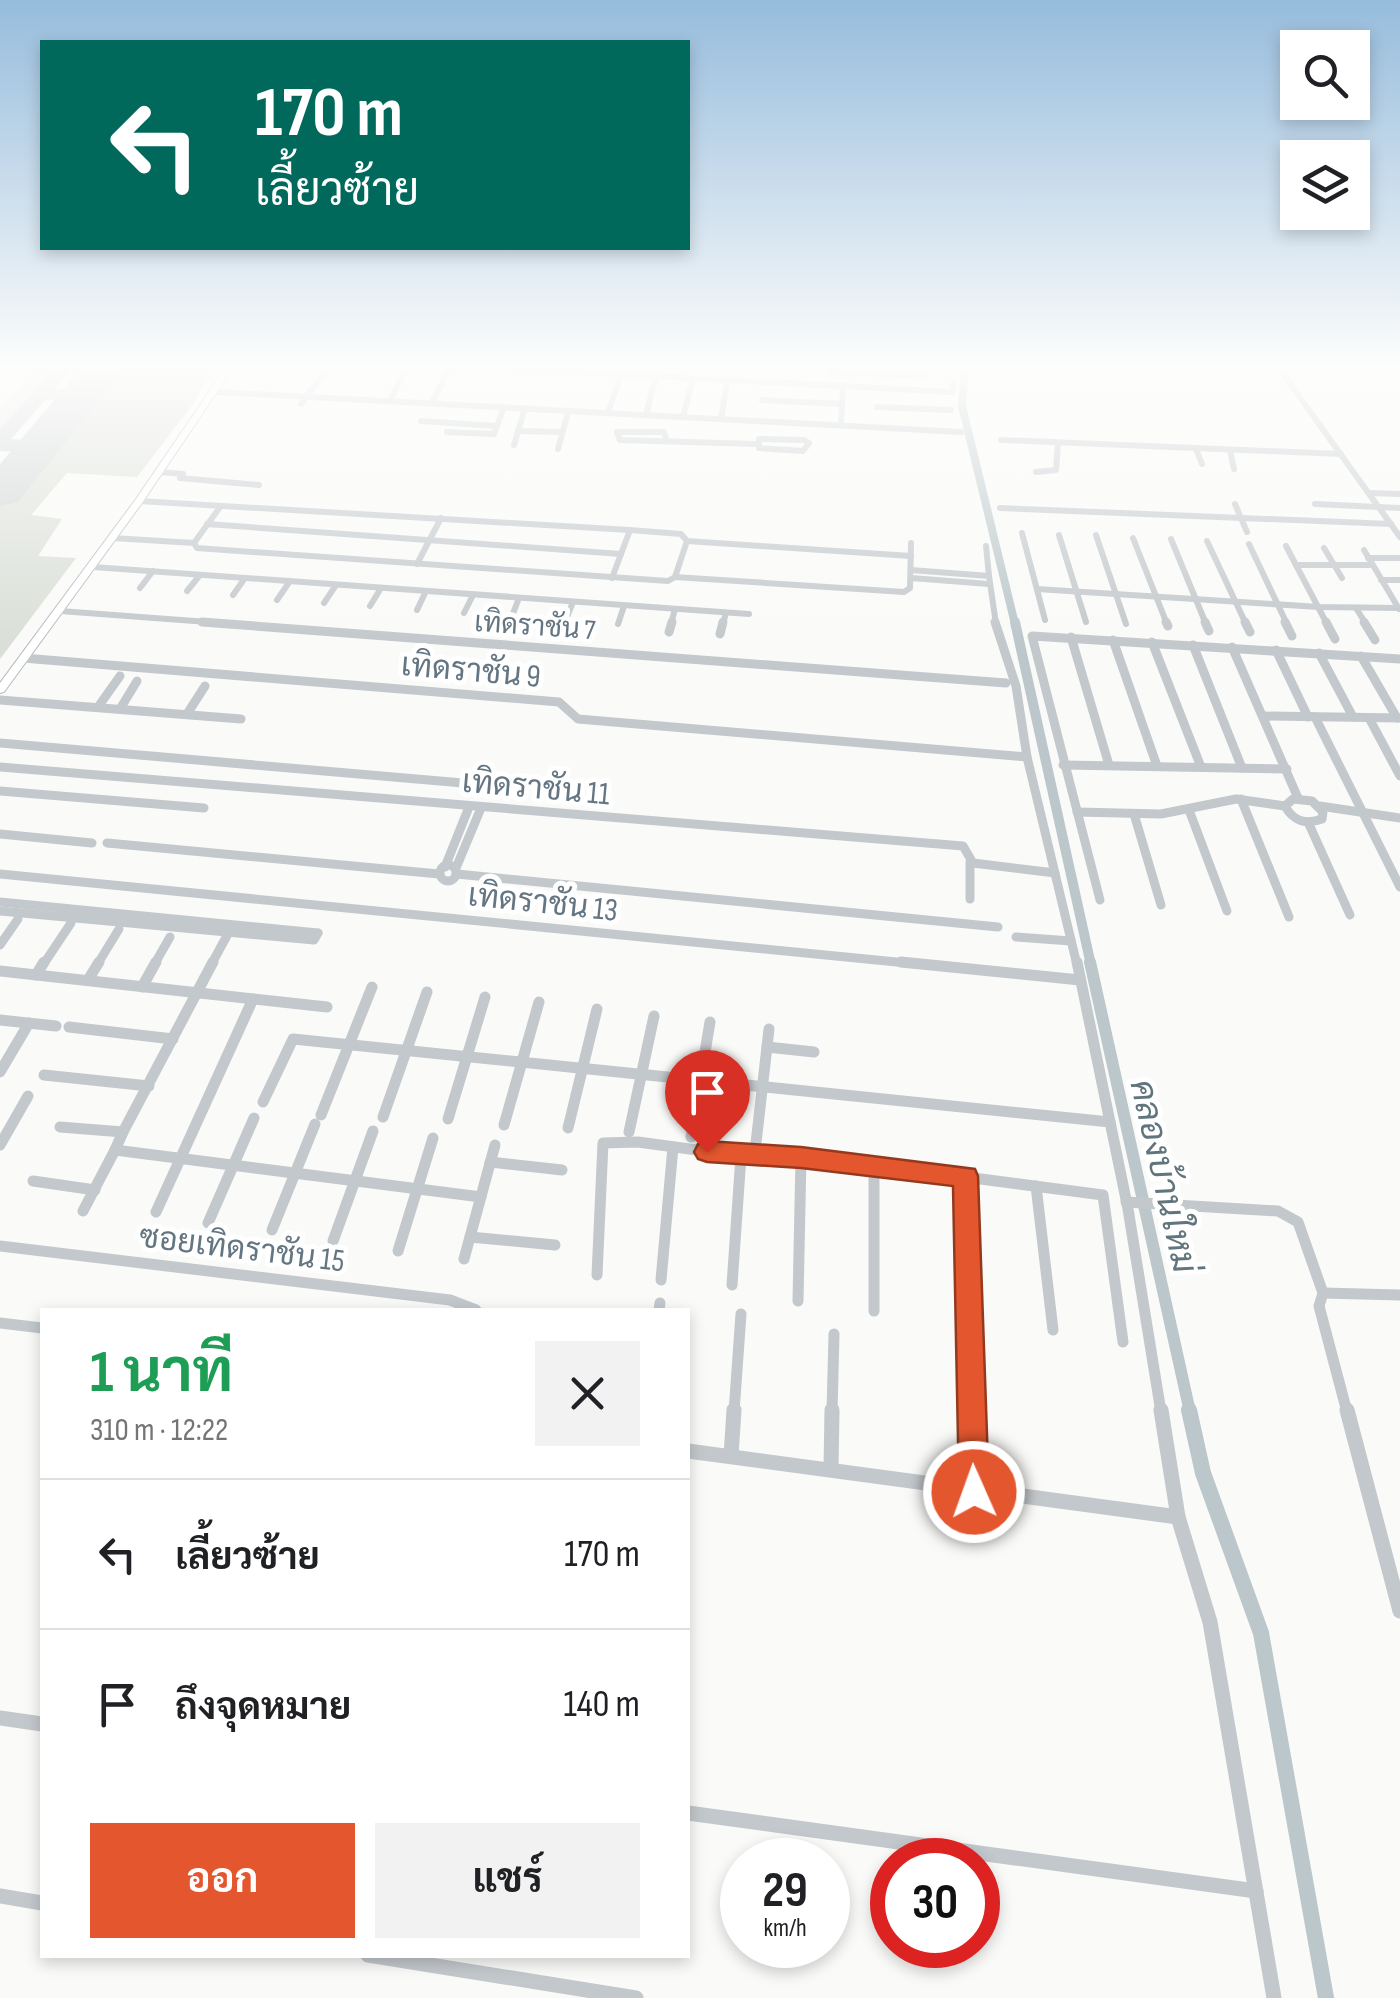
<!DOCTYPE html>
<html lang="th">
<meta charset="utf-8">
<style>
:root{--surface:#fff;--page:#f2f2f2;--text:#202124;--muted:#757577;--line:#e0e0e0;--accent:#e4572e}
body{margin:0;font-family:"Sofia Sans Condensed",Sarabun,sans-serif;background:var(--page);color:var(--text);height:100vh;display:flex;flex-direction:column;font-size:38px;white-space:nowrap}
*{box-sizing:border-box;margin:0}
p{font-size:32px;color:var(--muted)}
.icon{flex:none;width:55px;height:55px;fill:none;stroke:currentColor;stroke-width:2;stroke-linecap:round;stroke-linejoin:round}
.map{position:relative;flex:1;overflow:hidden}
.details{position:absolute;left:40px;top:1308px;width:650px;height:650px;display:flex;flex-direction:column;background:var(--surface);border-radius:0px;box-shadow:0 5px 15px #0003}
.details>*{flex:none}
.hud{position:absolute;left:40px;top:40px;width:650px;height:210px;border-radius:0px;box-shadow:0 5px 15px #0003;background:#00695c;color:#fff;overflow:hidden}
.buttons{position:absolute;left:1280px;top:30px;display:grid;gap:20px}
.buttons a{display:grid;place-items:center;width:90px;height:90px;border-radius:0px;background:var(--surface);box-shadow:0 5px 15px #0003;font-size:50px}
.speed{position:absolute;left:720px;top:1838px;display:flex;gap:20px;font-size:50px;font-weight:700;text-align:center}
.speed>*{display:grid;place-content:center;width:130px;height:130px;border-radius:50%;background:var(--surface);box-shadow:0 5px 15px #0003;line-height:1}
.speed small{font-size:25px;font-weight:400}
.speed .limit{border:15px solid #d22;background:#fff;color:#111}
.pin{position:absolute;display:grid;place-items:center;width:85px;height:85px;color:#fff;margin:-102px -42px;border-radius:50% 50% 50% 0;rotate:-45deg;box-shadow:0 0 10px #0007}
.pin .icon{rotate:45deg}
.me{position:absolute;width:110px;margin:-55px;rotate:358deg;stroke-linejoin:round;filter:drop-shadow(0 0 8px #0008)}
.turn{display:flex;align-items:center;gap:35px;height:210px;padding:0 50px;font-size:45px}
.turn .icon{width:130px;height:130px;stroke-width:2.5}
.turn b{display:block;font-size:70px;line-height:85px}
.round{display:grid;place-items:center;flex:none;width:105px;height:105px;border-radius:0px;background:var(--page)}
.summary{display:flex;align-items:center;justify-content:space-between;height:170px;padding:0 50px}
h1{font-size:60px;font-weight:700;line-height:75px;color:#1e9e55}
.cta{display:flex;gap:20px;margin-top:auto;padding:20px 50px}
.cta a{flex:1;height:115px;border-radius:0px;background:var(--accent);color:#fff;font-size:40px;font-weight:700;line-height:115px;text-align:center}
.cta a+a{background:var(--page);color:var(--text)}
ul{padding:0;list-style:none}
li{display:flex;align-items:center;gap:30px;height:150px;padding:0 50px;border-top:2px solid var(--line)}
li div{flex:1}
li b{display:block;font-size:38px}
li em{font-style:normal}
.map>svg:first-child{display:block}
.built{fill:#e8e9e9}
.green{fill:#dadfd7}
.water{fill:#bbc7cb}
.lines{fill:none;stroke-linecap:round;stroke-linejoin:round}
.canal-far3{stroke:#bbc7cb;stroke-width:8}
.canal-far2{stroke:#bbc7cb;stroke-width:10}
.canal-far1{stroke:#bbc7cb;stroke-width:12}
.canal{stroke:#bbc7cb;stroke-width:16}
.taxiway{fill:#ced2d4;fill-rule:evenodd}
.runway{fill:#ced2d4;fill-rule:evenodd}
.secondary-casing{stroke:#b3babf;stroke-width:2}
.street-far3{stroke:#c3c8cc;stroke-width:6}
.street-far2{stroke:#c3c8cc;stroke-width:9}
.street-far1{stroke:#c3c8cc;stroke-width:11}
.street{stroke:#c3c8cc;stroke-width:15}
.secondary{fill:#fff;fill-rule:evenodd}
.route{fill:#e4572e;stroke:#94391e;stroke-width:2.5}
.labels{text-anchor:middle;stroke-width:10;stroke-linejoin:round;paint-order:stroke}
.far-street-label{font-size:28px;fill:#657683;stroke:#fff}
.street-label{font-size:32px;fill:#657683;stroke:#fff}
.water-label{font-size:35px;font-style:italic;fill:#60757c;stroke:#fff}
</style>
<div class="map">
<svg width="1400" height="1998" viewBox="0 0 1400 1998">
<rect width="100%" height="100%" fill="#fafaf8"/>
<polygon class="built" points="41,364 72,364 49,390 74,391 69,397 45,396 7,440 31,441 25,448 0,448 0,409"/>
<polygon class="green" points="119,364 215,364 193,404 137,477 67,473 31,515 62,519 38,556 76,558 0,659 0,494 12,494"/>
<polygon class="water" points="828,364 930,366 929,379 828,375"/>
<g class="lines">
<polyline class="canal-far3" points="960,364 965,371 962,406 1015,624"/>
<polyline class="canal-far2" points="1015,622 1091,965"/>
<polyline class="canal-far1" points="1090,962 1190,1412"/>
<polyline class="canal" points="1189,1410 1203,1473 1261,1633 1326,1998"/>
<polygon class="taxiway" points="59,364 76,364 55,389 84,387 93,392 84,397 45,400 11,439 38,441 45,449 43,453 0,451 0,429"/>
<polygon class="runway" points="85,364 128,364 18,502 0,506 0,464"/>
<defs>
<polygon id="secondary" points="228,364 236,364 142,503 4,692 0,693 0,683 136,499"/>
</defs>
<use href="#secondary" class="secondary-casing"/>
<g class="street-far3">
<polyline points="787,364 787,369"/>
<polyline points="954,364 955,369"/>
<polyline points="1276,364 1400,537"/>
<polyline points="486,367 952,392 953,384"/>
<polyline points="714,368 715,364"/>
<polyline points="748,368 749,364"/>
<polyline points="216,392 961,432"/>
<polyline points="762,400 842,404"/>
<polyline points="390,401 403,374"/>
<polyline points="432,403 448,371"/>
<polyline points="301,404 331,364"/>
<polyline points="877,407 951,410"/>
<polyline points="608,413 620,378"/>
<polyline points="646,415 655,380"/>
<polyline points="683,417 692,382"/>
<polyline points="721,419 727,383"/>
<polyline points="421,421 497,426"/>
<polyline points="841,421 843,389"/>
<polyline points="518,431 562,432"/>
<polyline points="447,432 494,434 504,407"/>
<polyline points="617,432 620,440 756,444"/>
<polyline points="617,432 664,432 666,439"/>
<polygon points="759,439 804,440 809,443 803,451 759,448"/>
<polyline points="1001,440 1341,454"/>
<polyline points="514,445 525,408"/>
<polyline points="558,449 567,416"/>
<polyline points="1196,449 1202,464"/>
<polyline points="1230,450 1234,469"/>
<polyline points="160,472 183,474 180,478 259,485"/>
<polyline points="1036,472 1056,470 1058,443"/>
<polyline points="1369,493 1400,494"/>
<polyline points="139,501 630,530 681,534 687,541 911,556"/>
<polyline points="1235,504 1247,532"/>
<polyline points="1315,504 1400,508"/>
<polyline points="1000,508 1391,524"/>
<polyline points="207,524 621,554"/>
<polyline points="1022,533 1045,620"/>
<polyline points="1059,535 1086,622"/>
<polyline points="1096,535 1126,624"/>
<polyline points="113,538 194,543 197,548 668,581 675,577 687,541"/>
<polyline points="1133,538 1167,624"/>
<polyline points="1171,539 1206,624"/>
<polyline points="1207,541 1246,624"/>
<polyline points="194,543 220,507"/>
<polyline points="1249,544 1287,624"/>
<polyline points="986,546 989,576"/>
<polyline points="1286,546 1327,624"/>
<polyline points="1324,548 1342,578"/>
<polyline points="1364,550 1399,609"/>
<polyline points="1368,558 1400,558"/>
<polyline points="417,564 441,518"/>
<polyline points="1296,565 1372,565"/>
<polyline points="93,567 749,614"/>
<polyline points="911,570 989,576 996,624"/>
<polyline points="675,577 904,592 910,588 911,543"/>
<polyline points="612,578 630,530"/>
<polyline points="911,578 989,584"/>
<polyline points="1381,580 1400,580"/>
<polyline points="140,588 153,571"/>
<polyline points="1037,589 1319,607 1400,608"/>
<polyline points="187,591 200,575"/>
<polyline points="233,595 245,578"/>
<polyline points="277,600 290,581"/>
<polyline points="324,603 336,585"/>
<polyline points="370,606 381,588"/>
<polyline points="1356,608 1366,624"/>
<polyline points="417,610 426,591"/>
<polyline points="60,611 235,624"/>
<polyline points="464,613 473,595"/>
<polyline points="512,616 519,598"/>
<polyline points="564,624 573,602"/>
<polyline points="618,624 624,606"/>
<polyline points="671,624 675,609"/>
<polyline points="723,624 726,613"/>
</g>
<g class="street-far2">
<polyline points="202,622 1006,683"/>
<polyline points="995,622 1016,686 1027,757 1077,965"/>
<polyline points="1166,622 1168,626"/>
<polyline points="1205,622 1209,631"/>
<polyline points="1245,622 1250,632"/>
<polyline points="1285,622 1292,636"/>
<polyline points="1326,622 1335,639"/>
<polyline points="1364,622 1375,640"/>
<polyline points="669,632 672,622"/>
<polyline points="720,634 723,622"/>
<polyline points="1071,637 1109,765"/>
<polyline points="1113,640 1157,766"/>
<polyline points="1152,642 1201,767"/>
<polyline points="1193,645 1242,768"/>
<polyline points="1232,647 1298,798"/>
<polyline points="1276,650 1308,717"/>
<polyline points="1319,653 1353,717"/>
<polyline points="1361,656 1397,718"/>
<polyline points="23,658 559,702 578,719 1027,757"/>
<polyline points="0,700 241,719"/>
<polyline points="98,707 120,676"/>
<polyline points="120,709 137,681"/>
<polyline points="187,714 205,686"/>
<polyline points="1263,716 1400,718"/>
<polyline points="1315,717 1400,887"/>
<polyline points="1369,718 1400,776"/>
<polyline points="0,743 463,783"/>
<polyline points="1063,765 1287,769"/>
<polyline points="0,767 963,846 973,863 1055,873"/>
<polyline points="0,791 204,808"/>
<polyline points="1241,799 1289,917"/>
<path d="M1293 799 1312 801 1323 812 1322 819C1306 825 1293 821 1285 806Z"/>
<polyline points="1320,806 1400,818"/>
<polyline points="1189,810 1227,911"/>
<polyline points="1077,812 1161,814 1236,799 1285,806"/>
<polyline points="1134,814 1161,905"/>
<polyline points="1308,822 1350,915"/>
<polyline points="0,834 92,843"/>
<polyline points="107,843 439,874"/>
<polyline points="970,862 970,899"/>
<circle cx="448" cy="873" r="8"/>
<polyline points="445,867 469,807"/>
<polyline points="456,868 481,808"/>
<polyline points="0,874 927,965"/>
<polyline points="457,874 998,927"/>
<polyline points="1100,900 1032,636 1400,659"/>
<polyline points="0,902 318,933"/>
<polyline points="0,911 314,940 318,933"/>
<polyline points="1016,937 1071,941"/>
<polyline points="0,945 18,919"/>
<polyline points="43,965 71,923"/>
<polyline points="97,965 119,929"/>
<polyline points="154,965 170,937"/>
<polyline points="211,965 230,930"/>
</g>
<g class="street-far1">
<polyline points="901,962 1080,980"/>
<polyline points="1077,962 1128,1209 1161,1412"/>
<polyline points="0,971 327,1007"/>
<polyline points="36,975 44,962"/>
<polyline points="88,980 99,962"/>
<polyline points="142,987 156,962"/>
<polyline points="0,1020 56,1026"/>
<polyline points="69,1027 173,1039"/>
<polyline points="767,1047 814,1052"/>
<polyline points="0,1072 29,1023"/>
<polyline points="44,1075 149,1086"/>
<polyline points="263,1102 293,1039 1110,1122"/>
<polyline points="321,1115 372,987"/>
<polyline points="383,1117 427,992"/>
<polyline points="448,1119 485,997"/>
<polyline points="504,1125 539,1002"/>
<polyline points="60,1127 123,1132 115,1150 481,1197"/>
<polyline points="568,1128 597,1009"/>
<polyline points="123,1132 213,962"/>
<polyline points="629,1132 654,1016"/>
<polyline points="691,1137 710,1022"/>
<polyline points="756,1143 769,1029"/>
<polyline points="0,1145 28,1096"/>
<polyline points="490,1162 562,1170"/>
<polyline points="874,1165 874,1311"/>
<polyline points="965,1176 972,1412"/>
<polyline points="33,1181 95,1190"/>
<polyline points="1036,1186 1053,1330"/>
<polyline points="1126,1202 1278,1211 1298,1222 1323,1293 1319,1306 1347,1412"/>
<polyline points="83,1211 115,1150"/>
<polyline points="156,1212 253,999"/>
<polyline points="208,1223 254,1118"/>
<polyline points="272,1230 315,1124"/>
<polyline points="470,1237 555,1245"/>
<polyline points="333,1241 373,1131"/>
<polyline points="0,1246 450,1300 476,1310"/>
<polyline points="398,1251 433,1138"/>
<polyline points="464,1259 495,1145"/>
<polyline points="597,1275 603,1143 638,1142 741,1156 874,1165 1103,1195 1123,1342"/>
<polyline points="661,1280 673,1147"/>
<polyline points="732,1285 741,1156"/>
<polyline points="1323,1293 1400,1295"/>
<polyline points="798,1301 801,1157"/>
<polyline points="659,1310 660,1303"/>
<polyline points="0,1323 42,1328"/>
<polyline points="734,1412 741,1314"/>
<polyline points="832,1412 834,1334"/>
</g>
<g class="street">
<polyline points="972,1410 974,1492"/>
<polyline points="1161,1410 1178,1517 1210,1622 1274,1998"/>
<polyline points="1347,1410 1400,1611"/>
<polyline points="688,1451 1178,1517"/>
<polyline points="731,1456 734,1410"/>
<polyline points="831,1468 832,1410"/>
<polyline points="0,1718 42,1724"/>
<polyline points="688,1813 1256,1891"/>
<polyline points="0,1896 42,1903"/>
<polyline points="368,1955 636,1998"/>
</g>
<use href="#secondary" class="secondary"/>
</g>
<linearGradient id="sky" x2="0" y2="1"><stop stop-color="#96bcdc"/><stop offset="0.57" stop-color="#fdfdfc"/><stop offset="1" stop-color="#fdfdfc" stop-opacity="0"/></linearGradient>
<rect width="1400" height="643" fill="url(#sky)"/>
<polygon class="route" points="707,1141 801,1147 975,1169 978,1176 989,1492 985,1503 974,1507 963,1503 959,1492 953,1186 801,1168 707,1162 698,1159 694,1152 698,1144"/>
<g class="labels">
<g class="far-street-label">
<text transform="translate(535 625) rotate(4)" y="10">เทิดราชัน 7</text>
</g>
<g class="street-label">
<text transform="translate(471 670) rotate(5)" y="11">เทิดราชัน 9</text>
<text transform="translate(536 787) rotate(5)" y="11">เทิดราชัน 11</text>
<text transform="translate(543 902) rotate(6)" y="11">เทิดราชัน 13</text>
<text transform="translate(242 1248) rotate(7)" y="11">ซอยเทิดราชัน 15</text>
</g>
<g class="water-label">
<text transform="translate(1164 1176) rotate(77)" y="12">คลองบ้านใหม่</text>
</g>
</g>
</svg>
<div class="buttons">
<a><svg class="icon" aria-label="search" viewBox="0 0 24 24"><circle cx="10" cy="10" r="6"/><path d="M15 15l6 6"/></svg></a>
<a><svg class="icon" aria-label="layers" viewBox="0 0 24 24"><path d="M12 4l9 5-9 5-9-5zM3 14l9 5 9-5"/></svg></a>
</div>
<div class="speed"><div>29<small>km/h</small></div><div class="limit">30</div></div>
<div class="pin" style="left:707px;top:1152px;background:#d93025"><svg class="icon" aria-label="arrive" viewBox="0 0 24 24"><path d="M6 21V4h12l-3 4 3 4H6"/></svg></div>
<svg class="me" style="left:974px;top:1492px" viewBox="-20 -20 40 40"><circle r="17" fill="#e4572e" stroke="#fff" stroke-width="3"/><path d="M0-11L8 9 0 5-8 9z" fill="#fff"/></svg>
<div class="hud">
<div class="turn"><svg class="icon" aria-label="left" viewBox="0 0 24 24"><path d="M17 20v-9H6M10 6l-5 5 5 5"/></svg><div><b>170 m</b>เลี้ยวซ้าย</div></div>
</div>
<section class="details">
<div class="summary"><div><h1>1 นาที</h1><p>310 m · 12:22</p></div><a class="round"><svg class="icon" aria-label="close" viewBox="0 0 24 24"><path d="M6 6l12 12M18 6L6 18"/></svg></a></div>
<ul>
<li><svg class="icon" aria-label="left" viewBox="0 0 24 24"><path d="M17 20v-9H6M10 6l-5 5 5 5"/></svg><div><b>เลี้ยวซ้าย</b></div><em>170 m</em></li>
<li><svg class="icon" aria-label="arrive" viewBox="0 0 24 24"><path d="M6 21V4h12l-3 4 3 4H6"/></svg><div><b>ถึงจุดหมาย</b></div><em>140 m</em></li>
</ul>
<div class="cta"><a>ออก</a><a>แชร์</a></div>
</section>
</div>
